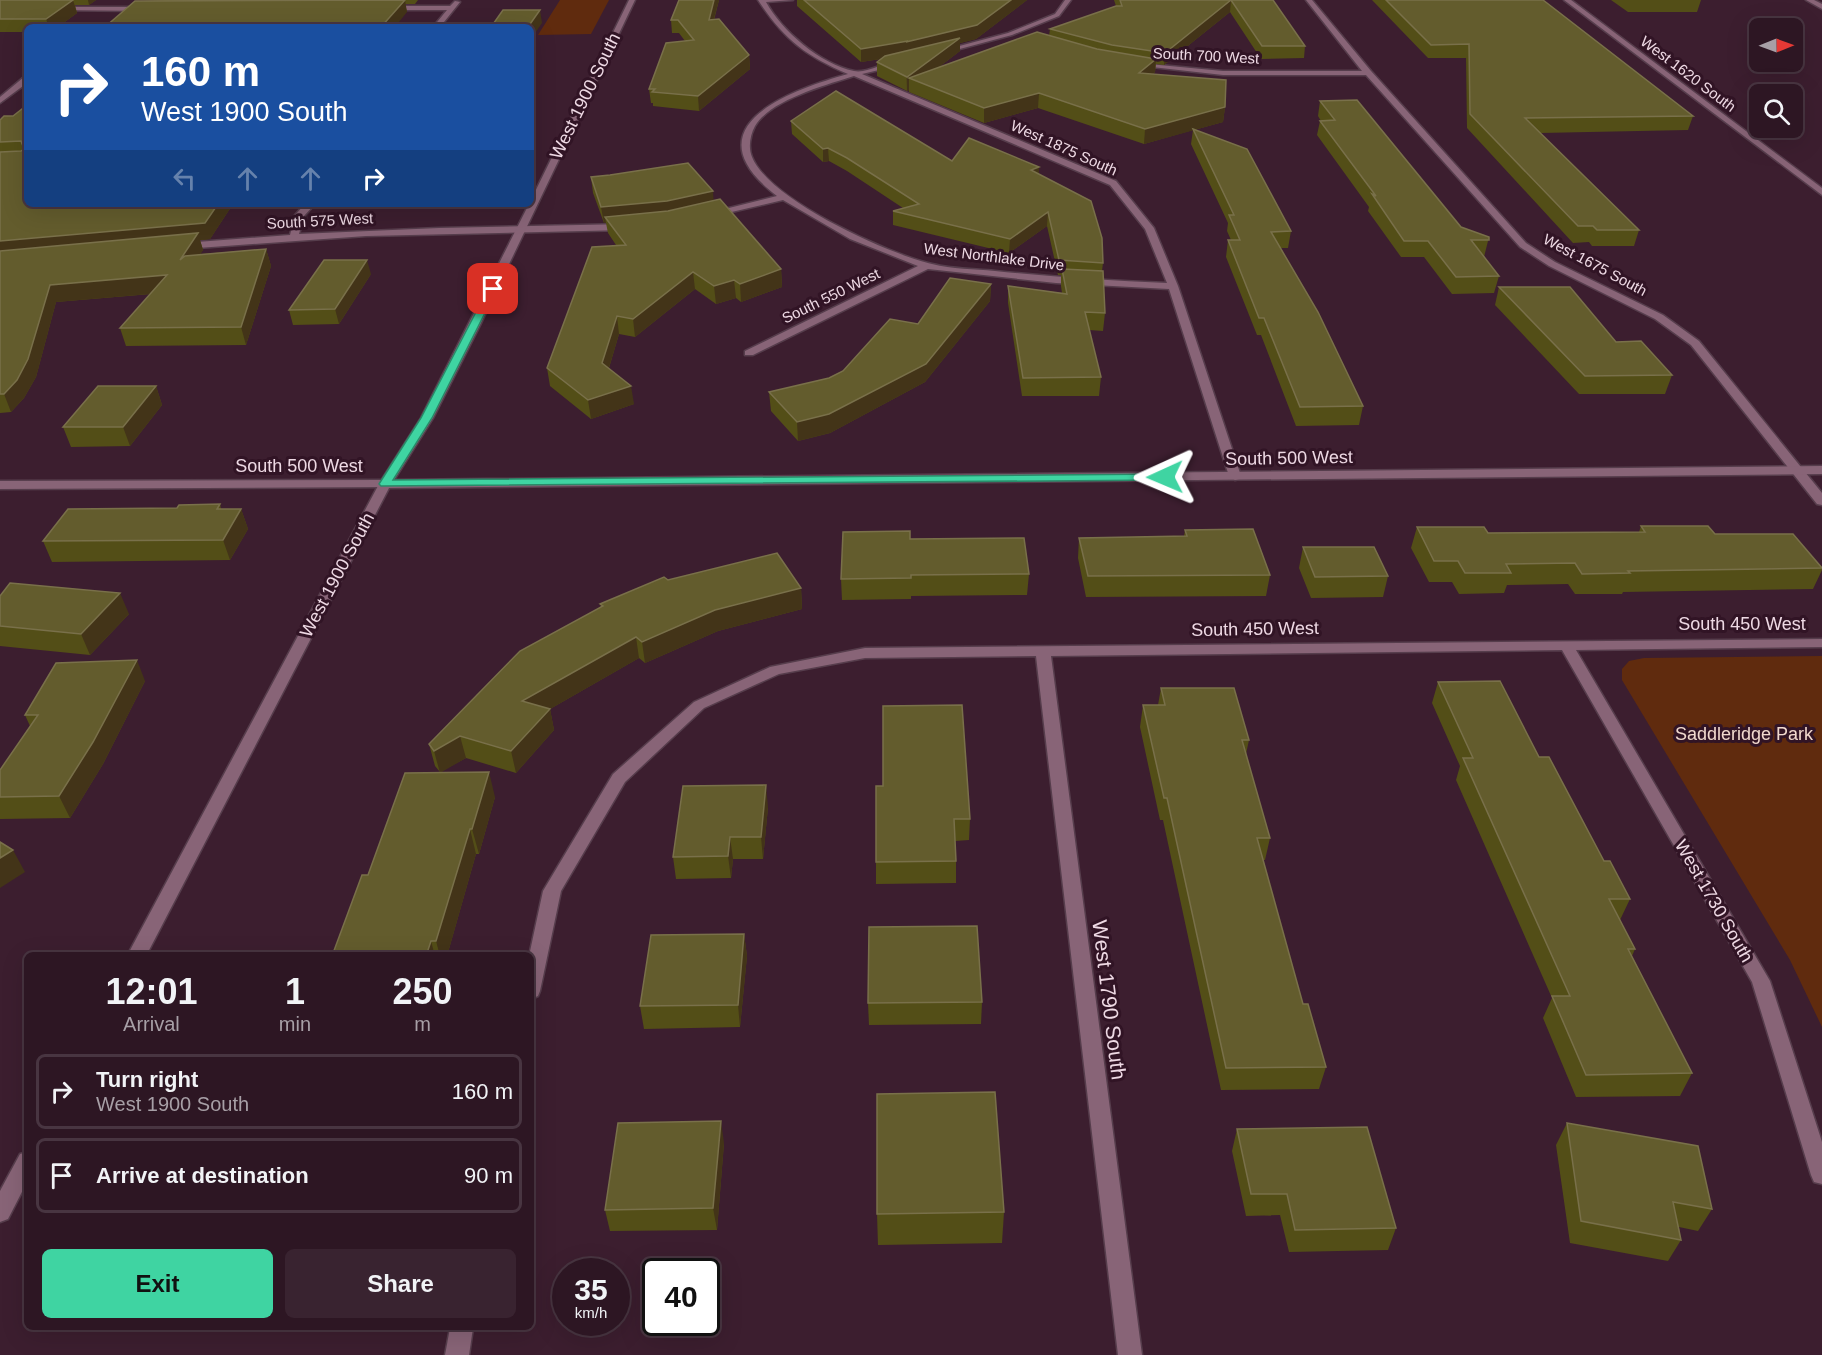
<!DOCTYPE html>
<style>
:root{--surface:#2d1623;--page:#392330;--text:#f1f3f6;--muted:#a79fa6;--line:#483541;--accent:#3fd4a2}
body{margin:0;font-family:Arial,sans-serif;background:var(--page);color:var(--text);height:100vh;display:flex;flex-direction:column;font-size:22px;white-space:nowrap}
*{box-sizing:border-box;margin:0}
p{font-size:20px;color:var(--muted)}
.icon{flex:none;width:33px;height:33px;fill:none;stroke:currentColor;stroke-width:2;stroke-linecap:round;stroke-linejoin:round}
.map{position:relative;flex:1;overflow:hidden}
.side{position:absolute;left:24px;top:952px;width:510px;height:378px;display:flex;flex-direction:column;background:var(--surface);border-radius:9px;box-shadow:0 6px 24px #0002,0 0 0 2px var(--line)}
.side>*{flex:none}
.hud{position:absolute;left:24px;top:24px;width:510px;height:183px;border-radius:9px;box-shadow:0 6px 24px #0002,0 0 0 2px var(--line);background:#1a4fa0;color:#fff;overflow:hidden}
.needle{width:39px;rotate:89deg}
.tools{position:absolute;left:1749px;top:18px;display:grid;gap:12px}
.tools a{display:grid;place-items:center;width:54px;height:54px;border-radius:9px;background:var(--surface);box-shadow:0 6px 24px #0002,0 0 0 2px var(--line);font-size:30px}
.speed{position:absolute;left:552px;top:1258px;display:flex;gap:12px;font-size:30px;font-weight:700;text-align:center}
.speed>*{display:grid;place-content:center;width:78px;height:78px;border-radius:50%;background:var(--surface);box-shadow:0 6px 24px #0002,0 0 0 2px var(--line);line-height:1}
.speed small{font-size:15px;font-weight:400}
.speed .limit{border:3px solid #111;border-radius:9px;background:#fff;color:#111}
.pin{position:absolute;display:grid;place-items:center;width:51px;height:51px;color:#fff;margin:-26px;border-radius:12px;box-shadow:0 3px 9px #0006}
.me{position:absolute;width:66px;margin:-33px;rotate:269deg;stroke-linejoin:round;filter:drop-shadow(0 0 4px #0008)}
.turn{display:flex;align-items:center;gap:21px;height:126px;padding:0 18px;font-size:27px}
.turn .icon{width:78px;height:78px;stroke-width:2.5}
.turn b{display:block;font-size:42px;line-height:51px}
.lanes{display:flex;align-items:center;height:57px;padding:0 18px;background:#0003;justify-content:center;gap:30px;direction:ltr}
.lanes .off{opacity:.35}
.eta{display:flex;justify-content:space-evenly;align-items:center;height:102px;text-align:center}
.eta b{font-size:36px;font-weight:600;line-height:42px}
.action{display:flex;gap:12px;margin-top:auto;padding:12px 18px}
.action a{flex:1;height:69px;border-radius:9px;background:var(--accent);color:#111;font-size:24px;font-weight:600;line-height:69px;text-align:center}
.action a+a{background:var(--page);color:var(--text)}
ul{padding:0;list-style:none}
li{display:flex;align-items:center;gap:18px;height:75px;margin:0 12px 9px;padding:0 6px;border:3px solid var(--line);border-radius:9px}
li div{flex:1}
li b{display:block;font-size:22px}
li em{font-style:normal}
.map>svg:first-child{display:block}
.green{fill:#602b0e}
.lines{fill:none;stroke-linecap:round;stroke-linejoin:round}
.street-casing{stroke:#563d4c;stroke-width:3}
.secondary-casing{stroke:#563d4c;stroke-width:3}
.street{fill:#886477;fill-rule:evenodd}
.secondary{fill:#886477;fill-rule:evenodd}
.wall{fill:#534e17}
.shaded-wall{fill:#433418}
.building{fill:#635c2d;stroke:#79704a;stroke-width:1.5}
.route{fill:#3fd4a2;stroke:#298a69;stroke-width:1.5}
.labels{text-anchor:middle;stroke-width:6;stroke-linejoin:round;paint-order:stroke}
.far-street-label{font-size:15px;fill:#eed9e4;stroke:#311425}
.street-label{font-size:18px;fill:#eed9e4;stroke:#311425}
.park-label{font-size:18px;fill:#f1d9ce;stroke:#311425}
.near-street-label{font-size:21px;fill:#eed9e4;stroke:#311425}
</style>
<div class="map">
<svg width="1822" height="1355" viewBox="0 0 1822 1355">
<rect width="100%" height="100%" fill="#3c1e2f"/>
<g class="green">
<polygon points="560,0 609,0 591,34 538,35"/>
<polygon points="1822,656 1822,1027 1790,960 1622,680 1622,669 1629,661 1644,658"/>
</g>
<g class="lines">
<defs>
<g id="street">
<path d="M758 0H793L766 2C782 31 820 64 854 71 867 74 885 61 900 61V65L862 74 1116 181 1154 228 1178 286 1241 476 1239 479 1235 480 1229 476 1169 289 1056 283 928 269 753 355H745V351L918 266 850 239 783 200 710 217 705 214 777 196C688 128 787 91 848 74 804 55 784 39 758 0ZM854 76 1110 185 1145 229 1167 283C1109 281 1052 277 995 271 974 269 952 269 932 264 888 254 769 200 752 157 748 148 750 135 755 126 770 100 826 85 854 76Z"/>
<polygon points="1065,0 1071,0 1059,16 1012,35 941,54 937,52 1008,33 1055,14"/>
<polygon points="1306,0 1312,0 1371,71 1526,243 1555,262 1663,315 1699,341 1822,493 1822,505 1817,504 1691,345 1655,319 1549,266 1520,247 1366,75 1223,75 1134,65 1138,63 1223,71 1362,71"/>
<polygon points="1564,0 1571,0 1822,188 1822,195"/>
<polygon points="1806,0 1814,0 1822,4 1822,9"/>
<polygon points="455,1 460,2 440,27 433,27 447,10 386,10 383,8 386,6 450,6"/>
<polygon points="56,7 146,7 149,9 146,11 54,10"/>
<polygon points="24,77 27,77 27,83 0,103 0,97"/>
<polygon points="305,204 315,204 304,216 299,234 439,228 627,224 632,227 627,230 366,236 184,249 179,246 184,243 290,235 295,215"/>
<polygon points="385,480 389,481 391,484 389,487 0,489 0,481"/>
<polygon points="1822,639 1822,647 1576,650 1770,981 1822,1142 1822,1184 1814,1182 1811,1175 1752,982 1562,650 1051,656 1142,1355 1118,1355 1036,656 865,658 779,674 704,708 625,782 561,891 540,991 538,996 531,999 529,956 543,891 613,774 694,702 770,667 865,648"/>
<polygon points="450,1328 473,1328 469,1355 445,1355"/>
</g>
<g id="secondary">
<polygon points="629,0 635,0 480,325 433,418 394,480 1822,466 1822,474 389,488 146,956 127,956 379,484 421,418 529,204 531,204 531,200"/>
<polygon points="27,1152 27,1182 8,1219 0,1222 0,1191 20,1154"/>
</g>
</defs>
<use href="#street" class="street-casing"/>
<use href="#secondary" class="secondary-casing"/>
<use href="#street" class="street"/>
<use href="#secondary" class="secondary"/>
</g>
<g class="wall">
<polygon points="0,0 96,0 89,5 75,5 77,13 58,27 27,27 27,32 0,32"/>
<polygon points="143,0 418,0 415,4 405,4 407,12"/>
<polygon points="679,0 719,0 714,20 749,55 750,69 699,111 653,106 653,103 651,103 649,89 685,41 679,33 672,33 671,20"/>
<polygon points="797,0 1027,0 976,39 960,43 960,51 939,67 1049,36 1050,29 1116,6 1114,0 1273,0 1305,46 1304,58 1261,59 1230,12 1164,65 1156,64 1155,72 1153,74 1225,107 1223,122 1194,130 1291,231 1288,248 1281,248 1363,406 1359,425 1296,426 1261,335 1257,335 1226,257 1228,240 1231,240 1227,231 1228,223 1191,144 1193,130 1144,144 1038,108 984,123 909,92 909,90 907,91 877,76 877,62 881,59 861,62 797,6"/>
<polygon points="1372,0 1543,0 1693,116 1688,130 1540,133 1639,230 1634,246 1592,246 1589,242 1573,243 1467,128 1466,58 1428,58"/>
<polygon points="1611,0 1701,0 1697,12 1628,12"/>
<polygon points="1320,101 1461,227 1489,237 1484,257 1499,276 1494,293 1452,294 1424,257 1401,257 1368,211 1369,207 1317,135 1320,121 1321,121 1318,116"/>
<polygon points="27,105 27,204 233,204 210,239 200,240 203,250 200,254 266,249 271,266 246,345 126,346 120,328 151,294 56,302 36,377 24,398 11,412 0,413 0,120 13,116"/>
<polygon points="791,121 952,161 1039,167 1039,174 1103,263 1102,271 1105,313 1103,331 1089,330 1101,377 1099,396 1022,396 1008,303 1008,286 1062,293 1061,286 1061,275 1058,275 1047,226 1009,253 893,225 893,211 903,208 847,171 829,161 823,162 792,134"/>
<polygon points="591,177 714,201 781,269 782,287 741,302 736,298 716,304 695,289 635,337 619,334 609,368 634,404 591,419 550,386 547,368 616,245 608,233 606,223 604,223 593,193"/>
<polygon points="374,204 448,204 445,208 375,209"/>
<polygon points="371,274 339,324 293,325 289,310"/>
<polygon points="991,284 990,301 925,382 830,433 798,441 771,411 769,392 829,378 843,371 918,324"/>
<polygon points="1499,287 1616,342 1672,375 1665,394 1579,394 1495,305"/>
<polygon points="156,386 162,405 130,446 71,447 63,427"/>
<polygon points="220,504 221,509 241,509 248,529 230,560 52,562 43,541 177,508"/>
<polygon points="1641,526 1715,534 1822,567 1822,570 1813,589 1623,592 1622,594 1575,594 1568,584 1507,585 1504,593 1459,594 1452,582 1429,582 1411,548 1417,527 1488,533 1639,532"/>
<polygon points="1185,530 1270,575 1266,596 1086,597 1078,558 1079,538 1184,536"/>
<polygon points="910,539 1029,574 1027,595 911,596 911,599 842,600 841,579"/>
<polygon points="1303,547 1388,576 1383,597 1311,598 1299,568"/>
<polygon points="668,580 801,588 802,609 718,631 645,663 639,658 550,709 554,730 516,773 466,758 440,772 495,797 479,854 476,854 447,956 332,956 440,772 435,766 429,744 601,606 600,604"/>
<polygon points="0,596 129,614 90,655 0,646"/>
<polygon points="145,681 103,764 70,818 0,819 0,770 30,726 25,715"/>
<polygon points="1438,682 1539,757 1604,861 1630,899 1620,920 1635,949 1632,956 1692,1073 1680,1096 1576,1097 1543,1018 1552,998 1456,780 1460,766 1432,703"/>
<polygon points="1161,688 1249,740 1246,754 1270,838 1265,860 1263,860 1303,1004 1326,1067 1319,1089 1221,1090 1163,820 1160,820 1140,727 1143,705 1158,705"/>
<polygon points="876,786 970,819 969,840 955,841 956,861 956,883 876,884"/>
<polygon points="768,807 763,859 733,859 731,878 676,879 673,857"/>
<polygon points="744,934 747,956 740,1027 644,1029 640,1006"/>
<polygon points="982,1002 981,1024 869,1025 868,1003"/>
<polygon points="1567,1123 1712,1209 1698,1231 1679,1227 1681,1240 1668,1261 1570,1243 1556,1145"/>
<polygon points="1237,1129 1396,1228 1388,1250 1289,1252 1280,1215 1246,1216 1232,1151"/>
<polygon points="724,1143 717,1230 610,1231 605,1210"/>
<polygon points="1004,1212 1002,1243 878,1245 877,1214"/>
</g>
<g class="shaded-wall">
<polygon points="73,0 77,13 58,27 49,27 46,19"/>
<polygon points="88,0 96,0 89,5"/>
<polygon points="405,0 407,12 395,27 381,27"/>
<polygon points="714,0 719,0 710,33 709,20"/>
<polygon points="1011,0 1027,0 976,39 960,43 960,51 919,82 909,78 909,90 907,91 906,55 861,62 861,49"/>
<polygon points="1231,0 1230,12 1164,65 1165,53"/>
<polygon points="540,10 542,23 531,39 531,27 528,27"/>
<polygon points="749,55 750,69 699,111 698,96"/>
<polygon points="1156,59 1155,72 1137,87 1139,73"/>
<polygon points="1039,93 1038,108 984,123 984,108"/>
<polygon points="1225,107 1223,122 1144,144 1145,129"/>
<polygon points="828,148 829,161 823,162 823,149"/>
<polygon points="1039,167 1039,181 1031,170"/>
<polygon points="713,191 714,207 605,217 606,223 604,223 601,207"/>
<polygon points="218,204 233,204 210,239 200,240 203,250 186,277 0,258 0,241"/>
<polygon points="1048,212 1047,226 1009,253 1010,239"/>
<polygon points="266,249 271,266 246,345 241,327"/>
<polygon points="367,260 371,274 339,324 335,309"/>
<polygon points="781,269 782,287 741,302 740,284"/>
<polygon points="693,272 695,289 635,337 633,319"/>
<polygon points="167,275 173,292 56,302 36,377 24,398 11,412 4,394 50,285"/>
<polygon points="734,280 736,298 716,304 714,286"/>
<polygon points="991,284 990,301 925,382 830,433 798,441 797,422"/>
<polygon points="617,316 619,334 605,381 602,363"/>
<polygon points="156,386 162,405 130,446 123,427"/>
<polygon points="631,386 634,404 591,419 588,400"/>
<polygon points="241,509 248,529 230,560 223,540"/>
<polygon points="801,588 802,609 718,631 645,663 642,642 715,610"/>
<polygon points="120,593 129,614 90,655 81,634"/>
<polygon points="636,637 639,658 550,709 554,730 516,773 511,751 522,701"/>
<polygon points="137,660 145,681 103,764 70,818 59,796"/>
<polygon points="460,736 466,758 440,773 434,751"/>
<polygon points="489,772 495,797 479,854 472,829"/>
<polygon points="766,785 768,807 763,859 761,837"/>
<polygon points="470,829 476,854 447,956 440,956 436,941"/>
<polygon points="730,837 733,859 731,878 728,856"/>
<polygon points="13,850 25,872 0,888 0,858"/>
<polygon points="744,934 747,956 740,1027 738,1005"/>
<polygon points="431,941 435,956 426,956"/>
<polygon points="721,1121 724,1143 717,1230 713,1208"/>
</g>
<g class="building">
<polygon points="0,0 73,0 46,19 0,19"/>
<polygon points="405,0 381,27 105,27 135,1"/>
<polygon points="679,0 714,0 709,20 719,19 749,55 698,96 652,92 655,89 649,89 666,43 694,40 678,20 671,20"/>
<polygon points="804,0 1011,0 977,25 906,42 908,41 861,49"/>
<polygon points="1120,0 1273,0 1305,46 1262,46 1231,0 1165,53 1112,45 1050,29 1116,6 1122,6"/>
<polygon points="1386,0 1543,0 1693,116 1525,118 1639,230 1597,230 1593,226 1578,226 1470,114 1469,44 1431,45"/>
<polygon points="503,10 540,10 528,27 491,27"/>
<polygon points="1037,32 1097,49 1156,59 1139,73 1226,80 1225,107 1145,129 1039,93 984,108 909,78"/>
<polygon points="960,38 907,77 877,62 885,56"/>
<polygon points="836,91 952,161 969,138 1039,167 1031,170 1091,201 1102,238 1103,263 1059,260 1048,212 1010,239 893,211 919,204 847,158 828,148 823,149 791,121"/>
<polygon points="1357,100 1461,227 1489,237 1489,240 1471,240 1499,276 1456,277 1428,241 1404,241 1372,194 1376,196 1320,121 1335,120 1320,101"/>
<polygon points="27,105 27,204 218,204 205,223 0,241 0,152 21,151 24,149 21,141 0,142 0,120 4,116 13,116"/>
<polygon points="1193,129 1247,149 1291,231 1271,232 1318,312 1363,406 1300,407 1264,318 1259,318 1228,240 1240,240 1229,215 1234,215"/>
<polygon points="688,163 713,191 667,201 601,207 591,177 610,175"/>
<polygon points="720,199 781,269 740,284 734,280 714,286 693,272 633,319 617,316 602,363 631,386 588,400 547,368 592,247 626,245 605,217 668,211"/>
<polygon points="198,233 180,260 185,256 266,249 241,327 120,328 167,275 50,285 28,359 17,380 4,394 0,394 0,251"/>
<polygon points="324,260 367,260 335,309 289,310"/>
<polygon points="1062,269 1103,271 1105,313 1085,312 1101,377 1023,378 1008,286 1067,294"/>
<polygon points="950,278 991,284 926,364 829,414 797,422 769,392 829,378 843,371 890,319 918,324"/>
<polygon points="1499,287 1570,287 1616,342 1641,341 1672,375 1585,376"/>
<polygon points="98,386 156,386 123,427 63,427"/>
<polygon points="220,504 217,509 241,509 223,540 43,541 68,509 177,508 179,505"/>
<polygon points="1641,526 1708,526 1715,534 1793,534 1822,568 1628,571 1630,573 1582,574 1575,563 1506,564 1511,573 1465,573 1458,561 1434,561 1417,527 1484,527 1488,533 1645,532"/>
<polygon points="1253,529 1270,575 1088,576 1079,538 1187,536 1185,530"/>
<polygon points="910,531 910,539 1024,538 1029,574 911,575 911,578 841,579 843,532"/>
<polygon points="1303,547 1374,547 1388,576 1315,577"/>
<polygon points="777,553 801,588 715,610 642,642 636,637 522,701 550,709 511,751 460,736 434,751 429,744 520,651 603,606 600,604 664,577 668,580"/>
<polygon points="10,583 120,593 81,634 0,626 0,596"/>
<polygon points="137,660 93,742 59,796 0,797 0,770 38,715 25,715 56,663"/>
<polygon points="1500,681 1539,757 1549,757 1604,861 1610,861 1630,899 1609,899 1635,949 1628,949 1692,1073 1586,1075 1552,996 1570,996 1463,758 1473,758 1438,682"/>
<polygon points="1161,688 1234,688 1249,740 1242,740 1270,838 1257,838 1303,1004 1308,1004 1326,1067 1226,1068 1167,798 1164,798 1143,705 1165,705"/>
<polygon points="962,705 970,819 954,819 956,861 876,862 876,786 883,786 883,706"/>
<polygon points="489,772 472,829 470,829 436,941 431,941 426,956 332,956 362,875 368,875 405,773"/>
<polygon points="766,785 761,837 730,837 728,856 673,857 683,786"/>
<polygon points="0,842 13,850 0,858"/>
<polygon points="977,926 982,1002 868,1003 869,927"/>
<polygon points="744,934 738,1005 640,1006 651,935"/>
<polygon points="995,1092 1004,1212 877,1214 877,1094"/>
<polygon points="721,1121 713,1208 605,1210 618,1123"/>
<polygon points="1567,1123 1698,1146 1712,1209 1673,1202 1681,1240 1581,1221"/>
<polygon points="1367,1127 1396,1228 1295,1230 1287,1194 1251,1194 1237,1129"/>
</g>
<polygon class="route" points="489,287 497,289 432,418 393,480 1165,474 1171,477 1165,480 381,486 379,484 421,418"/>
<g class="labels">
<g class="far-street-label">
<text transform="translate(1206 56) rotate(3)" y="5">South 700 West</text>
<text transform="translate(1688 74) rotate(37)" y="5">West 1620 South</text>
<text transform="translate(1064 148) rotate(24)" y="5">West 1875 South</text>
<text transform="translate(320 221) rotate(-3)" y="5">South 575 West</text>
<text transform="translate(994 257) rotate(7)" y="5">West Northlake Drive</text>
<text transform="translate(1595 265) rotate(28)" y="5">West 1675 South</text>
<text transform="translate(831 296) rotate(-26)" y="5">South 550 West</text>
</g>
<g class="street-label">
<text transform="translate(585 96) rotate(-64)" y="6">West 1900 South</text>
<text transform="translate(1289 458) rotate(-1)" y="6">South 500 West</text>
<text x="299" y="472">South 500 West</text>
<text transform="translate(337 575) rotate(-62)" y="6">West 1900 South</text>
<text x="1742" y="630">South 450 West</text>
<text transform="translate(1255 629) rotate(-1)" y="6">South 450 West</text>
<text transform="translate(1714 901) rotate(60)" y="6">West 1730 South</text>
</g>
<g class="park-label">
<text x="1744" y="740">Saddleridge Park</text>
</g>
<g class="near-street-label">
<text transform="translate(1109 1000) rotate(83)" y="7">West 1790 South</text>
</g>
</g>
</svg>
<div class="tools">
<a><svg class="needle" viewBox="-14 -14 28 28"><path d="M0-13l5 13h-10z" fill="#e53935"/><path d="M0 13l5-13h-10z" fill="#a79fa6"/></svg></a>
<a><svg class="icon" aria-label="search" viewBox="0 0 24 24"><circle cx="10" cy="10" r="6"/><path d="M15 15l6 6"/></svg></a>
</div>
<div class="speed"><div>35<small>km/h</small></div><div class="limit">40</div></div>
<div class="pin" style="left:493px;top:289px;background:#d93025"><svg class="icon" aria-label="arrive" viewBox="0 0 24 24"><path d="M6 21V4h12l-3 4 3 4H6"/></svg></div>
<svg class="me" style="left:1165px;top:477px" viewBox="-20 -20 40 40"><path d="M0-17L14 15 0 8-14 15z" fill="#3fd4a2" stroke="#fff" stroke-width="4"/></svg>
<div class="hud">
<div class="turn"><svg class="icon" aria-label="right" viewBox="0 0 24 24"><path d="M7 20v-9h11M14 6l5 5-5 5"/></svg><div><b>160 m</b>West 1900 South</div></div>
<div class="lanes"><svg class="icon off" aria-label="left" viewBox="0 0 24 24"><path d="M17 20v-9H6M10 6l-5 5 5 5"/></svg><svg class="icon off" aria-label="ahead" viewBox="0 0 24 24"><path d="M12 20V5M6 11l6-6 6 6"/></svg><svg class="icon off" aria-label="ahead" viewBox="0 0 24 24"><path d="M12 20V5M6 11l6-6 6 6"/></svg><svg class="icon" aria-label="right" viewBox="0 0 24 24"><path d="M7 20v-9h11M14 6l5 5-5 5"/></svg></div>
</div>
<section class="side">
<div class="eta">
<div><b>12:01</b><p>Arrival</p></div>
<div><b>1</b><p>min</p></div>
<div><b>250</b><p>m</p></div>
</div>
<ul>
<li><svg class="icon" aria-label="right" viewBox="0 0 24 24"><path d="M7 20v-9h11M14 6l5 5-5 5"/></svg><div><b>Turn right</b><p>West 1900 South</p></div><em>160 m</em></li>
<li><svg class="icon" aria-label="arrive" viewBox="0 0 24 24"><path d="M6 21V4h12l-3 4 3 4H6"/></svg><div><b>Arrive at destination</b></div><em>90 m</em></li>
</ul>
<div class="action"><a>Exit</a><a>Share</a></div>
</section>
</div>
